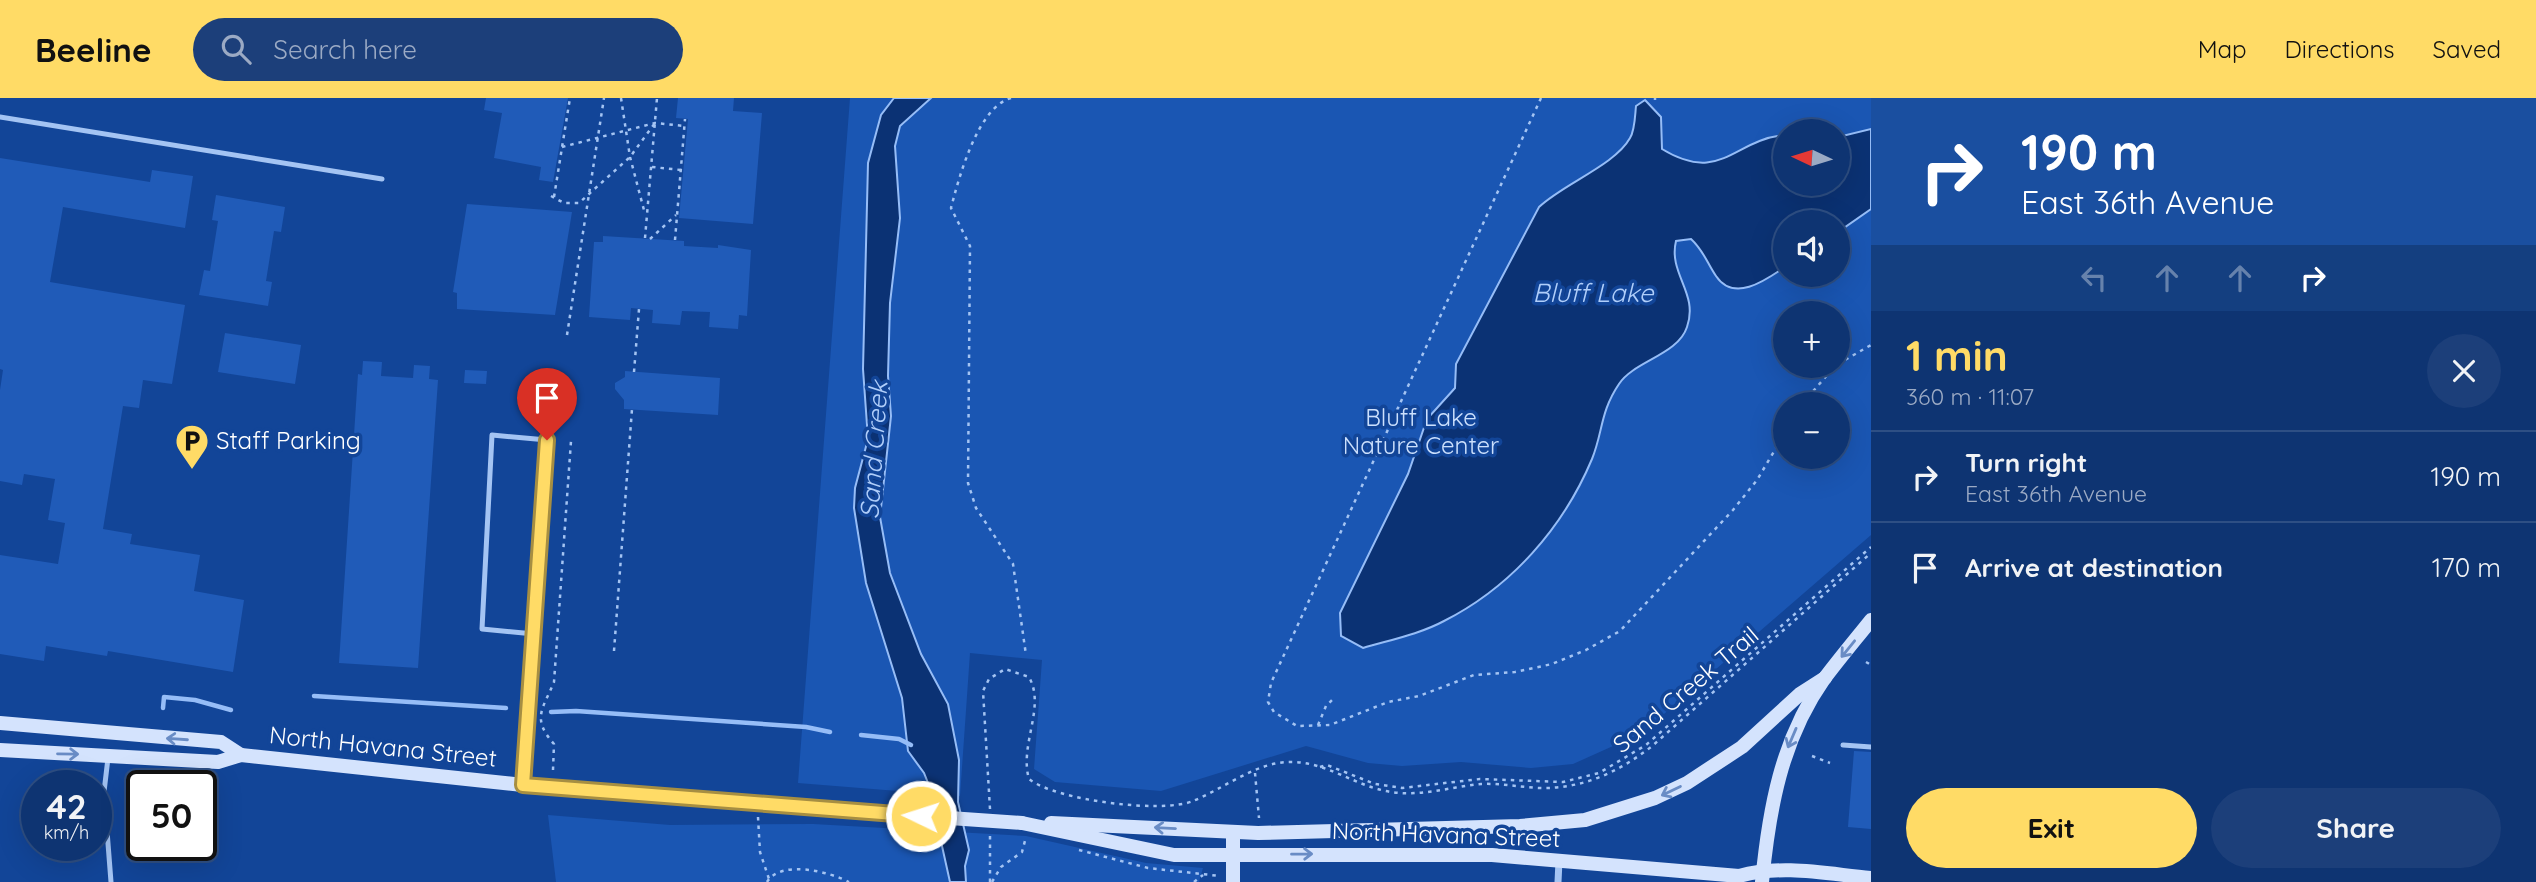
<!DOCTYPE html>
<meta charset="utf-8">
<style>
:root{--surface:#0e3472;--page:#1c3f7a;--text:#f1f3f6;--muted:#9baac4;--line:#2e4f84;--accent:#ffdb66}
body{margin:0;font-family:Quicksand,sans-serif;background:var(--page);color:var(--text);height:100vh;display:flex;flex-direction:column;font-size:26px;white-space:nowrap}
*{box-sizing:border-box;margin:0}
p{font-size:23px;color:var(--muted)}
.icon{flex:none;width:38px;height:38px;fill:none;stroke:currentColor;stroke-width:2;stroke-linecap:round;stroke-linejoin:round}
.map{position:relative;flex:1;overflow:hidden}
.panel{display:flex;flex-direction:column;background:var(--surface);width:665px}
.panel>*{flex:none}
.banner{background:#1a4fa0;color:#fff;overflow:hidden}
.needle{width:46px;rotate:274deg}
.buttons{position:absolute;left:1773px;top:21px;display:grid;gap:14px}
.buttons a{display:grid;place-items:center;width:77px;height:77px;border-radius:50%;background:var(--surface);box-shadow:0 7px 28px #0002,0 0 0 2px var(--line);font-size:35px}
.speed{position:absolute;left:21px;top:672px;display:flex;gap:14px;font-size:35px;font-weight:700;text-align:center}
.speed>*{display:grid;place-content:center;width:91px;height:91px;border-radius:50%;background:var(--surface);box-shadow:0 7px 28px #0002,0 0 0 2px var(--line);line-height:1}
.speed small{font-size:18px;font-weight:400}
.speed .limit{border:4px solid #111;border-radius:10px;background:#fff;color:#111}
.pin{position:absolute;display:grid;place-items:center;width:60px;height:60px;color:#fff;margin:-72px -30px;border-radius:50% 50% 50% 0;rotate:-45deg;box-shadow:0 0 7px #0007}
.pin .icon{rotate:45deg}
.me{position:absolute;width:77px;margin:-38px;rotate:274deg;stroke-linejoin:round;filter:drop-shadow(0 0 5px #0008)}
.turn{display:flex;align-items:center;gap:24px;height:147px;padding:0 35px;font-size:32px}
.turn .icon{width:91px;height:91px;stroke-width:2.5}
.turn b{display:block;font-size:49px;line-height:60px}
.lanes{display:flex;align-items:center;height:66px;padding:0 35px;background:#0003;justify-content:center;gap:35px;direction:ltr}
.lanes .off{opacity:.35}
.round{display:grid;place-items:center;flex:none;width:74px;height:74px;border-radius:37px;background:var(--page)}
.head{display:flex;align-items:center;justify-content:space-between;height:119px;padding:0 35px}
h1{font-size:42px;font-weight:700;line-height:52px;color:var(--accent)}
.action{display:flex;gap:14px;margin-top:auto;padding:14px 35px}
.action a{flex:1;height:80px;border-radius:42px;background:var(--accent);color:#111;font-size:28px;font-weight:700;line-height:80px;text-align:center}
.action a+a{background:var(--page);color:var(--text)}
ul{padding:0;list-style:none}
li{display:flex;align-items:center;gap:21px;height:91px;padding:0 35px;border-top:2px solid var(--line)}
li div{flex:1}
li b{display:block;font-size:26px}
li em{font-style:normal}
header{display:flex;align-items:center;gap:42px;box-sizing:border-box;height:98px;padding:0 35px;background:var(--accent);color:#111}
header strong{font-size:33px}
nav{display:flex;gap:38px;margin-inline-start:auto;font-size:24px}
.search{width:490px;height:63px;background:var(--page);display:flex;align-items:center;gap:18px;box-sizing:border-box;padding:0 24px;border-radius:38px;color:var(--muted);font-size:26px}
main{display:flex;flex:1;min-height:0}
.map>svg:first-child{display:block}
.green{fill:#1a56b3;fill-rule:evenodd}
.water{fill:#0b3274;stroke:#96bdf7;stroke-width:2}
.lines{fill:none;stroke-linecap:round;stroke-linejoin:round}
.stream{stroke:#96bdf7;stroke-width:4.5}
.building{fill:#205bb8}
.path{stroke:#a4c4f3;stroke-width:2.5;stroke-dasharray:3.5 5;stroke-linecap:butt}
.lane{stroke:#a4c4f3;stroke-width:5}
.street{stroke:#a4c4f3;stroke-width:7}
.secondary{stroke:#d4e3fd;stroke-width:14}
.secondary-bridge{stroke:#d4e3fd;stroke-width:14}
.oneway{stroke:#698cc5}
.route-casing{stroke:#a68e42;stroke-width:18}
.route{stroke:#ffdb66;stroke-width:12}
.labels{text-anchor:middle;stroke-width:7;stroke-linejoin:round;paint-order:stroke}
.park-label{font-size:24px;fill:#cce0fd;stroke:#124598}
.poi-label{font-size:24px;fill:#fff;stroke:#124598;text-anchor:start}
.street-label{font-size:24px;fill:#fff;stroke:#124598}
.water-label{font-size:26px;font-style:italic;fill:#b0cefa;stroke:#124598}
</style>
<header>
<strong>Beeline</strong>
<div class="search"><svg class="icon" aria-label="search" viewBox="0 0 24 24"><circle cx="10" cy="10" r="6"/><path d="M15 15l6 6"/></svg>Search here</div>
<nav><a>Map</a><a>Directions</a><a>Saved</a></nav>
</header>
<main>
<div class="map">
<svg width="1871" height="784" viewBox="0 0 1871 784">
<rect width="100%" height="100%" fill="#124598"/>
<g class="green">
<path d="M850 0H1871V437L1642 635 1573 666 1531 670 1461 664 1402 668 1368 665 1306 648 1161 693 1055 684 1034 671 1042 562 970 555 960 698 798 685ZM1785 33H1838V86H1785ZM1785 124H1838V177H1785ZM1785 215H1838V268H1785ZM1785 306H1838V359H1785Z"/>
<polygon points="548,717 670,727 813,726 1026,738 1146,765 1203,770 1199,784 556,784"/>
</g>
<g class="water">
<polygon points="894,0 931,0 900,28 895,48 900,120 890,205 888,278 891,318 880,419 890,475 921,556 948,606 959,662 958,704 969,752 965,768 966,784 950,784 928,685 924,675 908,653 902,600 866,485 854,410 855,390 868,341 863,271 868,65 881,17"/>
<path d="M1645 2 1661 19 1662 51C1721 87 1734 41 1785 37V86H1838V39L1871 31V111L1838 134V124H1785V169C1766 182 1734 205 1716 178 1707 165 1704 153 1691 141L1676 143C1668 176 1699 195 1687 229 1678 257 1634 263 1619 286 1600 314 1603 334 1592 361 1563 430 1511 489 1444 523 1420 536 1390 542 1363 550L1341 538 1340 515 1408 376 1427 321 1455 290 1456 266 1539 109C1563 86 1615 67 1630 40 1635 32 1635 17 1636 8Z"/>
</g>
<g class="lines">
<g class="stream">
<polyline points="314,598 506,610"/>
<polyline points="163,610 164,599 195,602 231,612"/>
<polyline points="551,614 576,613 806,629 830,634"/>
<polyline points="861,637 899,641 911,647"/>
</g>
</g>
<g class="building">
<polygon points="486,0 568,0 553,84 539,82 541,69 494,60 502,15 484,12"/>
<polygon points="678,0 734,0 733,13 762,15 753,126 679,120 688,21 676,20"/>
<polygon points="0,60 150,84 152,72 193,78 185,130 63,109 50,184 185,207 172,286 143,282 139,310 123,308 103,431 132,436 130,446 200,457 194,493 244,502 233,574 108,553 107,558 46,548 44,563 0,556 0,457 58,466 65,425 48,422 55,381 24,376 22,387 0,383 0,292 3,272 0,271"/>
<polygon points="216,97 285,109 281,134 274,133 266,183 272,184 268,208 199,197 204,172 210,173 218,123 212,122"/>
<polygon points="467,106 572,114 555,217 457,211 457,195 453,194"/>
<polygon points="603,138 684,143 684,148 718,150 718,147 751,152 747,218 739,217 738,231 709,229 710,214 682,213 680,227 652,225 653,212 631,210 630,222 589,219 594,144 603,144"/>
<polygon points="225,235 301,247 295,286 218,274"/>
<polygon points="363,263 382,264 381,278 413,280 414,267 430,268 429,281 438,282 418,570 339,565 358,276 362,277"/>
<polygon points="465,272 487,273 486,286 464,285"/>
<polygon points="625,273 720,280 718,317 624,311 624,302 615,291 615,285 625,279"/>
<polygon points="1854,653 1871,654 1871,731 1848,729"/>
</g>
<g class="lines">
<g class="path">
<polyline points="621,0 630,59 645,116"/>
<path d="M1011 0C978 9 959 79 951 110L970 148 968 385 976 410 1013 466 1026 557"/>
<polyline points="1541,0 1271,585 1268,604 1274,614 1297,628 1330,627 1388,604 1419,598 1474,577 1515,574 1552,566 1586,552 1620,533 1733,412 1757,382 1785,335"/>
<polyline points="1655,0 1655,2"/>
<polyline points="562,49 655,25 684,28"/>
<polyline points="652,69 681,72"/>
<polyline points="551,98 564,105 579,105 630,59 655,25"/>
<polyline points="554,99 570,0"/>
<polyline points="645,140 657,0"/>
<polyline points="650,141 676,117"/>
<polyline points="675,142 685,21"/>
<polyline points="567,237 604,0"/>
<polyline points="1838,266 1871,247"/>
<polyline points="634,274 639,211"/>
<polyline points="1802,306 1835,268"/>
<polyline points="614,553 632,311"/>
<polyline points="1866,564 1871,567"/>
<polyline points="1318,627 1326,608 1332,602"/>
<polyline points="1812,658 1830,665"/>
<polyline points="1320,669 1327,667 1375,686 1402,690 1480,681 1563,684 1599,675 1646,647 1871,449"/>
<path d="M553 672 554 646C531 620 543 611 554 584L571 343"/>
<polyline points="1255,675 1259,720"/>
<path d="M990 711 983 593 989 581 1005 571 1029 579C1046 609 1019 647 1029 681 1055 702 1161 716 1193 703 1223 691 1256 664 1290 664 1324 663 1354 687 1386 693 1417 700 1449 689 1481 686 1500 685 1519 689 1539 690 1582 691 1617 675 1651 649L1871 455"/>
<polyline points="758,719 760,754 770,784"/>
<polyline points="1079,752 1148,770 1220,778"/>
<path d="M767 784C781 761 830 774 849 784"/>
<polyline points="990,784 990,735"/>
<polyline points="992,784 1001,769 1022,754 1026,739"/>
<polyline points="1194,784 1203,777"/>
</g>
<g class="lane">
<polyline points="0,19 382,81"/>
<polyline points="1843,647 1871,649"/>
<polyline points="108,660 104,694 111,784"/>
<polyline points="524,684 547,342 492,337 482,531 534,536"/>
</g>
<polyline class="street" points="1558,784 1559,763"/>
<g class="secondary">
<polyline points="0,625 221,644 241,657"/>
<polyline points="0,652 218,664 241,657 523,687 820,711"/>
<path d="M1022 725 1174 757H1492L1739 778C1783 766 1827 776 1871 780"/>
<polyline points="1051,725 1258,735 1520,728 1585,722 1655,700 1687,685 1742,649 1800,596 1825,580"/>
<polyline points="1233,734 1233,784"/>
<path d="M1762 784C1769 712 1781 642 1824 581 1839 561 1855 542 1871 522"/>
</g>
<polyline class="secondary-bridge" points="820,711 1022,725"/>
</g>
<defs><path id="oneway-shaft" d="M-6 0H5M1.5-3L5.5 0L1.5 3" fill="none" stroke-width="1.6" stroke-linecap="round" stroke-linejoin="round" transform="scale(1.75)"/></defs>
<g class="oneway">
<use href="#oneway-shaft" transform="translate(1848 551) rotate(129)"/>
<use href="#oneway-shaft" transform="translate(1792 640) rotate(113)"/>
<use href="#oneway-shaft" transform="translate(177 641) rotate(-176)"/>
<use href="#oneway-shaft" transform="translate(68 656) rotate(1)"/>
<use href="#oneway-shaft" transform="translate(1671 693) rotate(154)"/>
<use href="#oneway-shaft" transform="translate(1165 730) rotate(-177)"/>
<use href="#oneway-shaft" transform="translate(1302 756) rotate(-1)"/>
</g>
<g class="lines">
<defs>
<polyline id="route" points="547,342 523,687 921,718"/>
</defs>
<use href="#route" class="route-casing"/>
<use href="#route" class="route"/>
</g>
<defs>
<symbol id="parking-pin" viewBox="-11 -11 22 30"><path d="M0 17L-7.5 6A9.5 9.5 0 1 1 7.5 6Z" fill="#ffdb66" stroke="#124598"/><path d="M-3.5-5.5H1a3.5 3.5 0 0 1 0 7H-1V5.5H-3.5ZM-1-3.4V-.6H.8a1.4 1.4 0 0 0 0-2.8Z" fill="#111"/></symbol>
</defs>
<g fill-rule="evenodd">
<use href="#parking-pin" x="173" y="324" width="38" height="52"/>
</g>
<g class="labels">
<g class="park-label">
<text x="1421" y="328">Bluff Lake<tspan x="1421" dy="28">Nature Center</tspan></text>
</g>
<g class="poi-label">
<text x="216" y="351">Staff Parking</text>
</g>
<g class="street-label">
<text transform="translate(1686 592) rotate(-40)" y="8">Sand Creek Trail</text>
<text transform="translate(383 649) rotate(6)" y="8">North Havana Street</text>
<text transform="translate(1446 737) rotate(2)" y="8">North Havana Street</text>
</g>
<g class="water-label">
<text x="1593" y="204">Bluff Lake</text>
<text transform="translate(874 352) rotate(-86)" y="9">Sand Creek</text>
</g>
</g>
</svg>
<div class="buttons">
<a><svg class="needle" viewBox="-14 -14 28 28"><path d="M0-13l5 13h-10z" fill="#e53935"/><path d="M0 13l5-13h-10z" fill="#9baac4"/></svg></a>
<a><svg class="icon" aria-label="sound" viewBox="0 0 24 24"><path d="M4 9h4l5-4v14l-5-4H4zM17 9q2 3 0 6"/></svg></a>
<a>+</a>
<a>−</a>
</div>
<div class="speed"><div>42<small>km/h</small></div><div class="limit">50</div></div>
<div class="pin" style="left:547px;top:342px;background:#d93025"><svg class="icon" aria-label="arrive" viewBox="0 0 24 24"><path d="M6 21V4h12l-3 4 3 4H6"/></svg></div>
<svg class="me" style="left:921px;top:718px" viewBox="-20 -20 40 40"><circle r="17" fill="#ffdb66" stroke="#fff" stroke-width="3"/><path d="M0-11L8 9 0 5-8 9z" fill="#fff"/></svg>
</div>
<section class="panel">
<div class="banner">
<div class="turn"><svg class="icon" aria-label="right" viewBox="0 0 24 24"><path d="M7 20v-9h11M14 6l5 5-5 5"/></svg><div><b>190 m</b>East 36th Avenue</div></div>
<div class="lanes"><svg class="icon off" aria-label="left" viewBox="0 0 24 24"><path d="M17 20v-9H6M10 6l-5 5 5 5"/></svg><svg class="icon off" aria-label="ahead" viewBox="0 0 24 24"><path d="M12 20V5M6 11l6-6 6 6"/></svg><svg class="icon off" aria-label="ahead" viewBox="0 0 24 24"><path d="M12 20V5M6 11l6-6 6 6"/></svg><svg class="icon" aria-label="right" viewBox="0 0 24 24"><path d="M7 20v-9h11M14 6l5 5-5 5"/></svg></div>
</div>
<div class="head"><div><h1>1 min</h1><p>360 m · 11:07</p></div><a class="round"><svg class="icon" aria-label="close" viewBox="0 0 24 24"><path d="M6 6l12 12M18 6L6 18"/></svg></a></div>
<ul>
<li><svg class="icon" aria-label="right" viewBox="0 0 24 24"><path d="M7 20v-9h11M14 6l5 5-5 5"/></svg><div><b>Turn right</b><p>East 36th Avenue</p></div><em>190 m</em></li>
<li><svg class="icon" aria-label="arrive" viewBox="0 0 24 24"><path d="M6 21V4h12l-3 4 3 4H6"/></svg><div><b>Arrive at destination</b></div><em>170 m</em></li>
</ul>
<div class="action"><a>Exit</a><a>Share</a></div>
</section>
</main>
